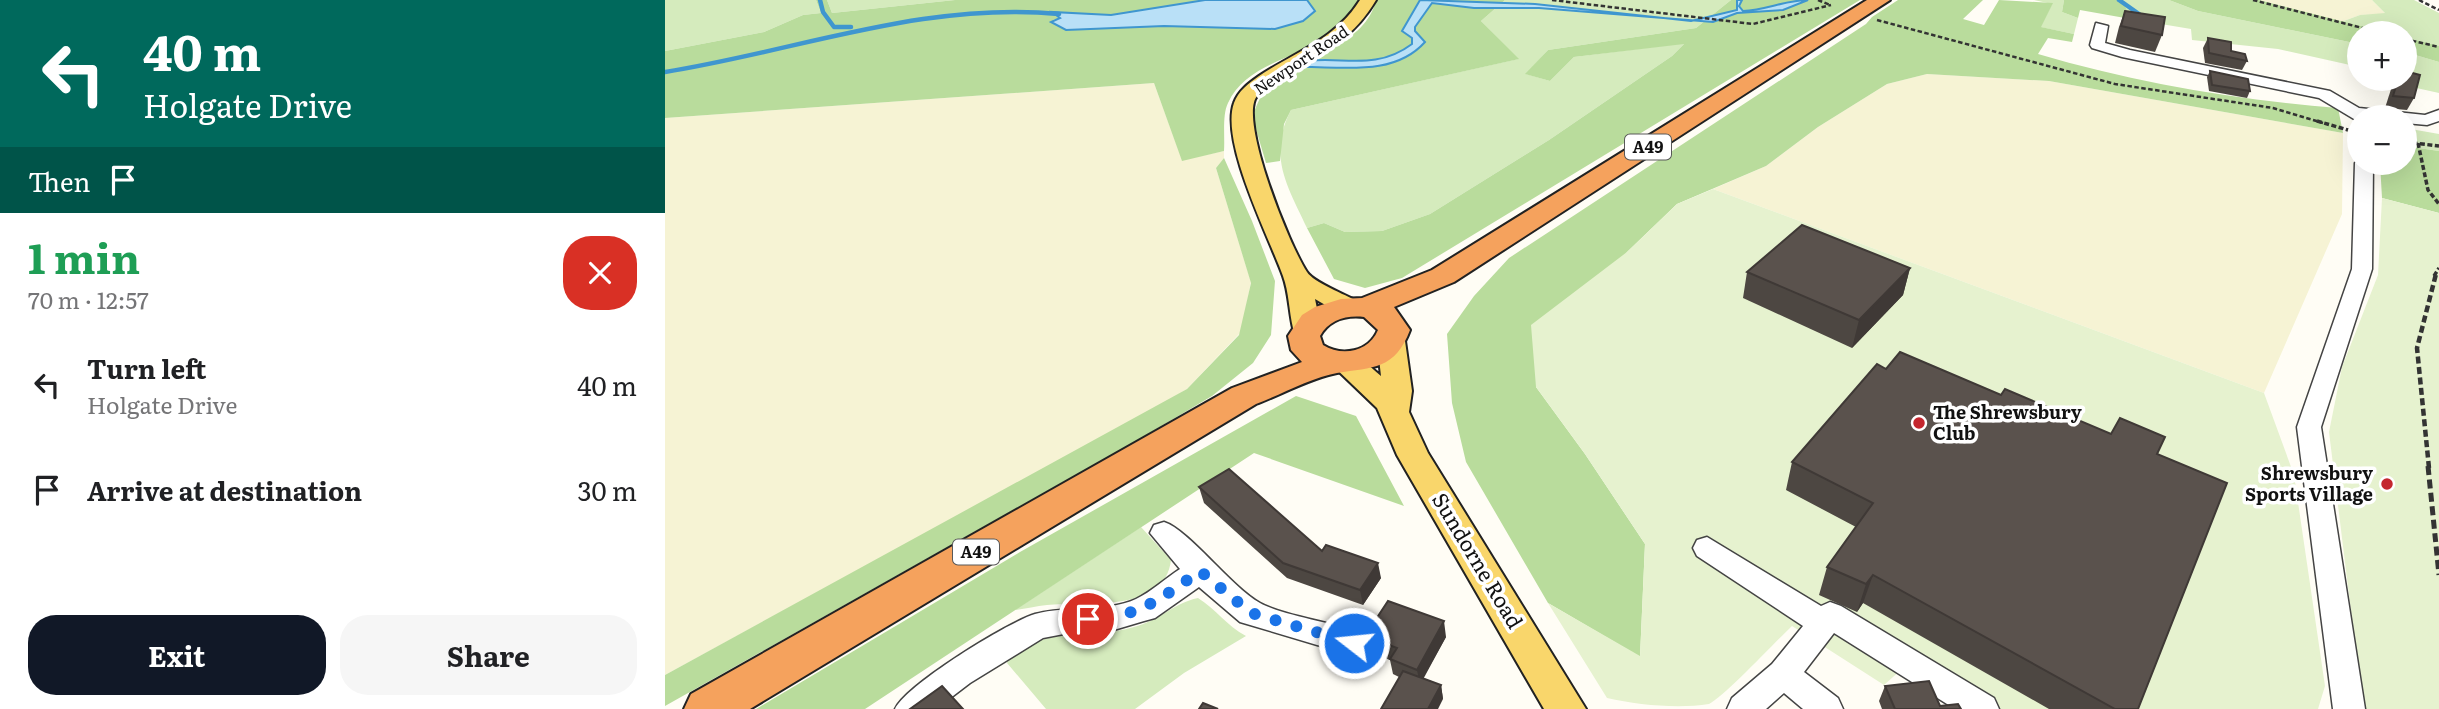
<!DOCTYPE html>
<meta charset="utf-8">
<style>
:root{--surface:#fff;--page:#f6f6f6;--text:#202124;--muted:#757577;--accent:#111827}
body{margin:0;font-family:Literata,serif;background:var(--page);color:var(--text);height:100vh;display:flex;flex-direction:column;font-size:26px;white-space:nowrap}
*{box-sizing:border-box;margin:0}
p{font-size:23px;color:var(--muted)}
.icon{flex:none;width:38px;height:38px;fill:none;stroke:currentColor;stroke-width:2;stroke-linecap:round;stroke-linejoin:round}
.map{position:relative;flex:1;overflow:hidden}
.panel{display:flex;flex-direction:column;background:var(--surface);width:665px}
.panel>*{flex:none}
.banner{background:#00695c;color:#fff;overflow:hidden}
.tools{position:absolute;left:1682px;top:21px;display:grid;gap:14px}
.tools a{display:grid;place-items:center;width:70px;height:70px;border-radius:50%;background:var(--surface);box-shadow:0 7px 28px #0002;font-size:35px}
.pin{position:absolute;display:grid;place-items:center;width:60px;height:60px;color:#fff;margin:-30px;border:4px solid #fff;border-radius:50%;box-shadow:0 2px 7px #0007}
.me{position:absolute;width:77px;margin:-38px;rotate:286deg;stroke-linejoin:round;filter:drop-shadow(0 0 5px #0008)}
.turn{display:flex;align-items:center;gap:24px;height:147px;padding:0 28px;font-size:32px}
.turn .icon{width:91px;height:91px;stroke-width:2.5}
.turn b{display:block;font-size:49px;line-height:60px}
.then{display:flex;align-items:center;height:66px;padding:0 28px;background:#0003;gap:14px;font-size:26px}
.round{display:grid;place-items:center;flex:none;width:74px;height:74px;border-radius:28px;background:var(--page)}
.headline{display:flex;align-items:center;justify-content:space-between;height:119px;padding:0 28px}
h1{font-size:42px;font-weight:700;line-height:52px;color:#1e9e55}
.action{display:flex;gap:14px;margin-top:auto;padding:14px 28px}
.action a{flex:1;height:80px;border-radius:28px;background:var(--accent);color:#fff;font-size:28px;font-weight:700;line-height:80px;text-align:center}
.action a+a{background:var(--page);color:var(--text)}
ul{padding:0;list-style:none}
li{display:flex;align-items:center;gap:21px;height:105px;padding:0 28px}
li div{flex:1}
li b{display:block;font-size:26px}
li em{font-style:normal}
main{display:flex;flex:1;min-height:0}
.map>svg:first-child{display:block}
.farmland{fill:#f6f3d4}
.green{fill:#d5ebbd}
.forest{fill:#b9dc9c}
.pitch{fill:#e6f2cf}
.water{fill:#b9e0f7;stroke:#3f96cf;stroke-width:2}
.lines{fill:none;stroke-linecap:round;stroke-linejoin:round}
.stream{stroke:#3f96cf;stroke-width:4.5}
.minor-casing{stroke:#444;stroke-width:3}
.major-casing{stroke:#222;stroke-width:4}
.highway-casing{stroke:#222;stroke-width:4}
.path-far3{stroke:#333;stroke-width:2.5;stroke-dasharray:4.5 2.5;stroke-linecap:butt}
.path-far2{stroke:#333;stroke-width:3.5;stroke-dasharray:5 2.5;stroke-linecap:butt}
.path-far1{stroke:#333;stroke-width:4.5;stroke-dasharray:7 3.5;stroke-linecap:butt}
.path{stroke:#333;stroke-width:5;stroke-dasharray:9 4.5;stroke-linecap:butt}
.minor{fill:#fff;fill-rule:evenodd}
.major{fill:#f9d66b;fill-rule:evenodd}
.highway{fill:#f5a25d;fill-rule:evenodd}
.wall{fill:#4d4742}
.shaded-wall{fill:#3f3936}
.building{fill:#5a524d;stroke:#3f3936;stroke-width:2}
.route{stroke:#1a73e8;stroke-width:12;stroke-dasharray:0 21.6}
.poi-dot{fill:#c4262e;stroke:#fff;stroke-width:2.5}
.labels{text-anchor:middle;stroke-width:7;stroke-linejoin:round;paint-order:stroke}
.far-street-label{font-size:16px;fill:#111;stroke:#fff}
.shield{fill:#fff;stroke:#585858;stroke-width:2}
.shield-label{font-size:16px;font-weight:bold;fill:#111}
.poi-label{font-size:18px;font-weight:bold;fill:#111;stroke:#fff;text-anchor:start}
.near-street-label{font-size:21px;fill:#111;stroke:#fff}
</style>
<main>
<section class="panel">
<div class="banner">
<div class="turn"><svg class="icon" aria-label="left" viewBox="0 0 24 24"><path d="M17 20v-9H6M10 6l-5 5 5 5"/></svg><div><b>40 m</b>Holgate Drive</div></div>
<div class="then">Then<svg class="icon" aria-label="arrive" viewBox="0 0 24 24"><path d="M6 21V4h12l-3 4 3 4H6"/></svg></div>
</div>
<div class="headline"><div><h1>1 min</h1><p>70 m · 12:57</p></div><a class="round" style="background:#d93025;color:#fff"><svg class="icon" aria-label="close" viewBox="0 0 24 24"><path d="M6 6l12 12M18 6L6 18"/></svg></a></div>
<ul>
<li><svg class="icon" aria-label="left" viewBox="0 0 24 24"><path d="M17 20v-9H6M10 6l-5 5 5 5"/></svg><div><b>Turn left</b><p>Holgate Drive</p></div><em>40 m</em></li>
<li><svg class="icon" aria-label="arrive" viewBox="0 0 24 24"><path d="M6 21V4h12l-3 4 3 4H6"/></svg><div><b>Arrive at destination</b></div><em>30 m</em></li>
</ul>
<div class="action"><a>Exit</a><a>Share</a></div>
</section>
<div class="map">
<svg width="1774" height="709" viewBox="0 0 1774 709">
<rect width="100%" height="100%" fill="#fffdf5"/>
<g class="farmland">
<polygon points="1594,0 1707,0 1721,14 1695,15 1676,22"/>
<polygon points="1262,74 1384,81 1678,133 1677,214 1599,393 1048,189 1101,166 1153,127 1222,84"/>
<polygon points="489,83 517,160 559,151 559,158 551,168 586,282 576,332 522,389 484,412 0,675 0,118"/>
</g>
<g class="green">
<polygon points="0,0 151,0 156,13 138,15 99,32 0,51"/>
<polygon points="162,0 290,0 167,13"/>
<path d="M840 0H1066L1031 28 883 50 861 74 885 81 909 57 1020 43 1007 56 884 140 765 214 717 231 680 232 659 223 642 228C623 187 602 156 626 110L853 59 816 21Z"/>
<polygon points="1369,0 1399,0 1397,12 1413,18 1409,34 1375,27 1387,4"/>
<polygon points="1457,0 1504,0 1533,11 1694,44 1694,67 1613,49 1527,40 1526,29 1460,18"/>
<polygon points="1707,0 1749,0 1774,13 1774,46 1740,37 1740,33 1723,33 1676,22 1695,15 1720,13"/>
<polygon points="1740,52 1774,62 1774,93 1720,81 1740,79"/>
<polygon points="1740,128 1774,134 1774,151 1740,146"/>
<path d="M476 527 506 560C500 614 420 601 382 605 371 606 360 609 350 610Z"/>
<path d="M533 598C551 609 562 626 581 636L519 673 470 709H381L342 663 344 655C391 625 420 641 469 627 493 621 509 603 533 598Z"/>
</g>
<g class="forest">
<path d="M151 0H162L167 13 290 0H540L446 15 388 13 395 18 388 20 401 30 499 26 610 29 642 0H695C680 57 587 49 563 103 557 115 560 137 559 151L517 161 489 83 0 118V51L99 32 138 15 156 13Z"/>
<path d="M711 0H840L816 21 854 59 626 110 619 124 615 161 601 163 587 116C593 103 598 88 610 79 643 52 700 46 711 0Z"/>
<polygon points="1066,0 1195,0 737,278 700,288 669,279 642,228 659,223 680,232 717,231 765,214 884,140 1007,56 1019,44 909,57 885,81 860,74 883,50 1031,28"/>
<path d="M1233 0H1318L1298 19 1319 25 1334 0 1388 3 1376 27 1409 34 1407 42 1383 38 1373 54C1471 83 1572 100 1673 108L1678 133 1384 81 1262 74 1222 84 1153 127 1101 166 1012 204 962 252 871 387 920 454 980 544 975 657 883 603 801 462 787 403 782 334 809 296 844 258 1201 24 1207 17Z"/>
<polygon points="1399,0 1457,0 1463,13 1460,18 1415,10 1413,18 1397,12"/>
<polygon points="1504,0 1594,0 1723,33 1694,33 1694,44 1533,11"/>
<polygon points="1740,37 1774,46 1774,62 1740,52"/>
<polygon points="1740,146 1774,151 1774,213 1717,198 1715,163 1740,163"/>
<polygon points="559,158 587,221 610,281 606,335 588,363 547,396 471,441 0,706 0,675 522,389 574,335 586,283 551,168"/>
<polygon points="631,396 691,416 739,506 589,453 200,709 91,709 355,552"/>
</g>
<g class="pitch">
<path d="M1048 189 1599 393 1629 475 1660 686 1653 709H1306L1237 669 1219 685 1127 626C1111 641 1059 697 1044 704 1013 709 973 705 942 698L883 603 975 656 980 544 920 454 871 387 866 325 962 252 1012 204Z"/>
<polygon points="1717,198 1774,213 1774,709 1698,709 1664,432 1677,367 1713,275"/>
</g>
<g class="water">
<polygon points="540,0 642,0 650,11 638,21 610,29 499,26 401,30 386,22 395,18 387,12 446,15"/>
<path d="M755 0 870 4 1026 21 1072 10V0H1077L1074 6 1078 11C1101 10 1121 0 1143 0L1118 10 1072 13 1048 22 874 8H809L767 3 750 27V31L760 42C727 79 671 65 627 67 662 48 703 77 747 44V38L737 31Z"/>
</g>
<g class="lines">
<g class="stream">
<polyline points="155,0 158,12 169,27 186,27"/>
<polyline points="1454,0 1474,14"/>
<path d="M0 72C132 51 259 1 394 14"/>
</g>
<defs>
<g id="minor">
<polygon points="1431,23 1443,26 1440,43 1465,50 1665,91 1694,108 1760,115 1774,110 1774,121 1762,125 1740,123 1740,117 1694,117 1694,122 1654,98 1457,57 1427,48 1425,45"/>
<polygon points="1694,159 1694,163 1708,163 1707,269 1656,427 1700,709 1668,709 1632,427 1687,269 1690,163"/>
<path d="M499 522C524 530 565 586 595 603 619 616 671 623 700 634L704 643 700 652 689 656 575 622 534 587 490 618 479 621 442 632 404 633 378 638 305 683 271 709H230C241 685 343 622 370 614 403 605 440 613 471 599 486 592 501 578 515 569L485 533 489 525Z"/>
<polygon points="1042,537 1156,606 1165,602 1176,606 1329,698 1334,709 1290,709 1169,633 1139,672 1173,698 1178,709 1138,709 1119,693 1101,709 1062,709 1067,698 1107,664 1138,626 1032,556 1028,548 1032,540"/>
</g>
<g id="major">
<path d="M695 0H711C690 36 662 51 627 71 615 78 602 86 592 96 573 119 625 247 642 272 648 282 681 295 692 301L696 307 692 313H674L650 299 656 328 652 334 642 336 632 334 628 328C624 311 624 292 618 276 604 237 555 142 569 103 573 91 584 83 594 76 630 52 671 39 695 0Z"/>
<path d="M726 332 736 335 740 341 747 391 744 412 763 453 921 709H879L732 455 712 408 664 362 668 356C687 350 702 364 716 376L712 341 716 335Z"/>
</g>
<path id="highway" d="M1202 0H1225L789 282 729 307 745 330C730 370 708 367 672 373 648 377 615 395 591 404L85 709H19L26 694 567 388 637 362 626 350 623 336 637 315 650 307 676 299 697 298 767 270ZM699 317 713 330C704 352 677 357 658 345L655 336C664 320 681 315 699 317Z"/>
</defs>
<use href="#minor" class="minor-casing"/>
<use href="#major" class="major-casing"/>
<use href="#highway" class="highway-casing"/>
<g class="path-far3">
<polyline points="887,0 1088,24 1166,5"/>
<polyline points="1153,0 1165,5"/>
<polyline points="1588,0 1717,33"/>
<polyline points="1754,0 1774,10"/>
<polyline points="1212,20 1450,84 1608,108 1658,123"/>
<polyline points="1740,39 1774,47"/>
</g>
<g class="path-far2">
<polyline points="1652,121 1683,130"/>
<polyline points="1740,142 1774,146"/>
<polyline points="1753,143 1763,190 1774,204"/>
<polyline points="1769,276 1774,268"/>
</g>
<polyline class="path-far1" points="1764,468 1752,348 1771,274"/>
<polyline class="path" points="1763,466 1774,575"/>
<use href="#minor" class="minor"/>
<use href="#major" class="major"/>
<use href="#highway" class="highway"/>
</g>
<g class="wall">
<polygon points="1460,11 1497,35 1490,52 1450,43 1454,27"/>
<polygon points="1543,38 1582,61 1577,70 1540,63 1538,48"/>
<polygon points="1545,71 1585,91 1582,98 1544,91 1542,77"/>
<polygon points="1730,79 1740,79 1749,98 1742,110 1720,108 1728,83"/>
<polygon points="1245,268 1238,295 1187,348 1078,298 1082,272"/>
<polygon points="1221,369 1336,395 1492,454 1473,709 1384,709 1198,603 1192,612 1154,595 1162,567 1191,527 1121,490 1127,462"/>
<polygon points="534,487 657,551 716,578 698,605 622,578 539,503"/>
<polygon points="700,636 781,637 758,678 776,685 778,699 728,674 725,660 703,651"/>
<polygon points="1220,686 1275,706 1296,709 1217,709 1214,701"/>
</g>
<g class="shaded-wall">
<polygon points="1245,268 1238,295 1187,348 1194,320"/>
<polygon points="713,563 716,578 698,605 695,590"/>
<polygon points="1208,575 1198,603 1192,612 1201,584"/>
<polygon points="779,621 781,637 755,685 752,670"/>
<polygon points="776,685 778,699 773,709 763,709"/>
</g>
<g class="building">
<polygon points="1460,11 1500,17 1497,35 1456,26"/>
<polygon points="1543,38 1566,42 1566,51 1580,54 1582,61 1544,53"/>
<polygon points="1545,71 1583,79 1585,91 1547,85"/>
<polygon points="1740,71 1755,75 1749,98 1728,96 1733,79 1740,79"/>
<polygon points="1137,225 1245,268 1194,320 1082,272"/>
<polygon points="1235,352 1336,395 1340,389 1446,434 1455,418 1500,437 1492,454 1562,483 1473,709 1450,709 1208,575 1201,584 1162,567 1208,503 1127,462 1212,364 1221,369"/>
<polygon points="564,469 657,551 661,545 713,563 695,590 618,563 534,487"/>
<polygon points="723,601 779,621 752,670 725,659 732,648 700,636"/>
<polygon points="738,671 776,685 763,709 716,709"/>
<polygon points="1264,681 1275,706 1293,704 1296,709 1230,709 1220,686"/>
<polygon points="277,686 298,709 245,709"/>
<polygon points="538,703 553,709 534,709"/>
</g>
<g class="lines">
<path class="route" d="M423 619C473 618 495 599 535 571L586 613 689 643"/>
</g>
<g class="poi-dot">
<circle cx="1254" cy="423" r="7"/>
<circle cx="1722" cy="484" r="7"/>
</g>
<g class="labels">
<g class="far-street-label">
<text transform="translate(636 60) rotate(-34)" y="6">Newport Road</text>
</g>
<g class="shield">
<rect x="960" y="134.5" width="46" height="25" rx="5"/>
<rect x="288" y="539.5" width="46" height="25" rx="5"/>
</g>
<g class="shield-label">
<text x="983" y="153">A49</text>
<text x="311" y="558">A49</text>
</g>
<g class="poi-label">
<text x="1268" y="419">The Shrewsbury<tspan x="1268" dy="21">Club</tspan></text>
<text x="1708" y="480" text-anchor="end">Shrewsbury<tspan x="1708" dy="21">Sports Village</tspan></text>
</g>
<g class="near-street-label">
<text transform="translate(812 561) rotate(59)" y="7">Sundorne Road</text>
</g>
</g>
</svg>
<div class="tools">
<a>+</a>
<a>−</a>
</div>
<div class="pin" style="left:423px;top:619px;background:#d93025"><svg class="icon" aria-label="arrive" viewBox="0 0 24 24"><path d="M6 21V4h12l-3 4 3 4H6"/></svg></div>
<svg class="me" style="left:689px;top:643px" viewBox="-20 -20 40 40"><circle r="17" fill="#1a73e8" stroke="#fff" stroke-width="3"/><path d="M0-11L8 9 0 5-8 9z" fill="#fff"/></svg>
</div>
</main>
